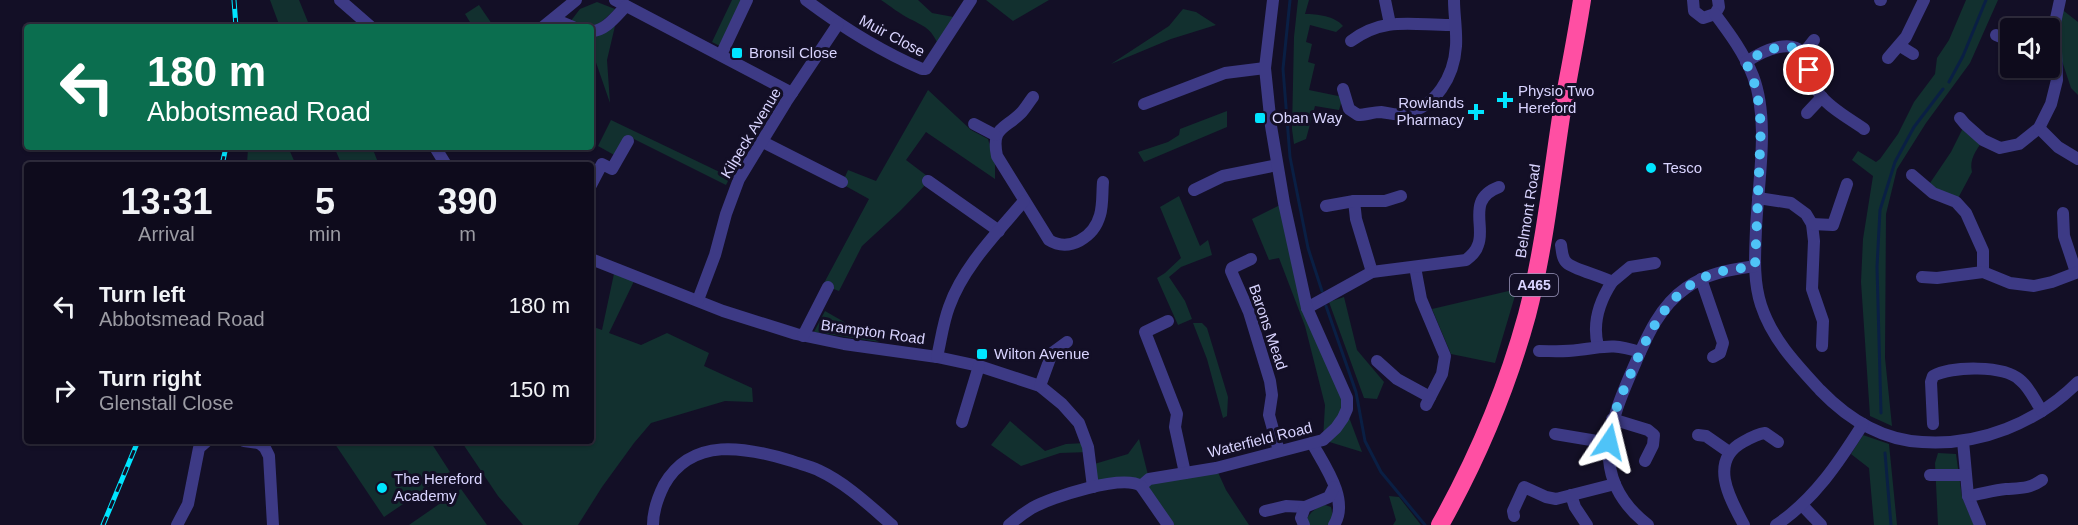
<!DOCTYPE html>
<style>
:root{--surface:#0e0b1c;--page:#1c1929;--text:#f1f3f6;--muted:#9b9ba3;--line:#2e2b3b}
body{margin:0;font-family:Arial,sans-serif;background:var(--page);color:var(--text);height:100vh;display:flex;flex-direction:column;font-size:22px;white-space:nowrap}
*{box-sizing:border-box;margin:0}
p{font-size:20px;color:var(--muted)}
.icon{flex:none;width:33px;height:33px;fill:none;stroke:currentColor;stroke-width:2;stroke-linecap:round;stroke-linejoin:round}
.map{position:relative;flex:1;overflow:hidden}
.sheet{position:absolute;left:24px;top:162px;width:570px;height:282px;display:flex;flex-direction:column;background:var(--surface);border-radius:6px;box-shadow:0 2px 4px #0004,0 0 0 2px var(--line)}
.sheet>*{flex:none}
.top-card{position:absolute;left:24px;top:24px;width:570px;height:126px;border-radius:6px;box-shadow:0 2px 4px #0004,0 0 0 2px var(--line);background:#0b6e4f;color:#fff;overflow:hidden}
.buttons{position:absolute;left:2000px;top:18px;display:grid;gap:12px}
.buttons a{display:grid;place-items:center;width:60px;height:60px;border-radius:6px;background:var(--surface);box-shadow:0 2px 4px #0004,0 0 0 2px var(--line);font-size:30px}
.pin{position:absolute;display:grid;place-items:center;width:51px;height:51px;color:#fff;margin:-26px;border:3px solid #fff;border-radius:50%;box-shadow:0 2px 6px #0007}
.me{position:absolute;width:66px;margin:-33px;rotate:10deg;stroke-linejoin:round;filter:drop-shadow(0 0 4px #0008)}
.turn{display:flex;align-items:center;gap:21px;height:126px;padding:0 24px;font-size:27px}
.turn .icon{width:78px;height:78px;stroke-width:2.5}
.turn b{display:block;font-size:42px;line-height:51px}
.eta{display:flex;justify-content:space-evenly;align-items:center;height:102px;text-align:center}
.eta b{font-size:36px;font-weight:600;line-height:42px}
ul{padding:0;list-style:none}
li{display:flex;align-items:center;gap:18px;height:84px;padding:0 24px}
li div{flex:1}
li b{display:block;font-size:22px}
li em{font-style:normal}
.map>svg:first-child{display:block}
.green{fill:#12302f}
.lines{fill:none;stroke-linecap:round;stroke-linejoin:round}
.stream{stroke:#0a1f44;stroke-width:3}
.minor{stroke:#3d3a85;stroke-width:12}
.highway{stroke:#ff4fa3;stroke-width:18}
.rail-casing{stroke:#00e5ff;stroke-width:5}
.rail{stroke:#130f26;stroke-width:3;stroke-dasharray:9;stroke-linecap:butt}
.route{stroke:#4fc3f7;stroke-width:10;stroke-dasharray:0 18}
.poi-dot{fill:#00e5ff;stroke:#130f26;stroke-width:2}
.labels{text-anchor:middle;stroke-width:6;stroke-linejoin:round;paint-order:stroke}
.shield{fill:#130f26;stroke:#9e99be;stroke-width:1.5}
.shield-label{font-size:14px;font-weight:bold;fill:#d9d4ff}
.street-label{font-size:15px;fill:#d9d4ff;stroke:#130f26}
.poi-label{font-size:15px;fill:#d9d4ff;stroke:#130f26;text-anchor:start}
</style>
<div class="map">
<svg width="2078" height="525" viewBox="0 0 2078 525">
<rect width="100%" height="100%" fill="#130f26"/>
<g class="green">
<polygon points="270,0 299,0 310,27 280,27"/>
<polygon points="732,0 745,0 722,47 712,42"/>
<path d="M881 0H918L932 13 959 18 940 48C931 29 928 28 910 19 900 14 890 6 881 0Z"/>
<polygon points="986,0 1049,0 1013,21"/>
<path d="M1298 0H1309L1305 14C1317 14 1335 16 1343 26L1336 32 1310 25 1306 42 1312 44 1308 62 1315 64 1309 90 1343 97 1339 110 1315 106 1306 139 1294 144 1292 129 1294 37Z"/>
<polygon points="1966,0 1998,0 1970,63 1926,123 1897,169 1886,214 1885,358 1892,426 1870,416 1861,282 1863,239 1873,176 1852,160 1858,151 1876,162 1880,159 1898,134 1914,102 1935,74 1937,58 1949,40"/>
<path d="M597 2 615 9C599 25 594 31 570 22L580 9Z"/>
<polygon points="479,5 494,27 473,27 465,14"/>
<polygon points="2060,8 2078,22 2078,95 2071,88 2057,46"/>
<polygon points="1183,9 1196,12 1216,25 1171,39 1111,64 1169,26"/>
<polygon points="615,26 607,60 610,103 591,48 591,34"/>
<polygon points="928,90 971,130 988,139 995,164 995,179 926,132 906,160 931,179 900,211 862,246 839,291 823,285 869,199 842,184 848,170 876,181"/>
<polygon points="1227,111 1227,127 1144,162 1138,152 1168,142 1179,135 1180,129"/>
<polygon points="611,120 730,177 726,185 628,136 616,156 598,146"/>
<path d="M1965 124 1983 140C1976 151 1969 159 1972 172L1956 202 1926 189 1951 152Z"/>
<polygon points="248,147 288,147 296,165 247,165"/>
<polygon points="334,147 372,147 379,165 342,165"/>
<polygon points="1179,196 1200,246 1208,240 1212,255 1181,267 1169,277 1185,301 1192,319 1178,325 1157,278 1165,273 1181,258 1160,207"/>
<polygon points="1284,203 1302,292 1362,452 1323,440 1325,405 1305,326 1279,258 1269,260 1252,219"/>
<polygon points="615,269 636,277 609,333 641,345 667,333 709,353 704,366 752,388 753,402 725,401 651,423 634,443 602,487 578,525 523,525 498,496 461,441 591,441 591,326 602,330"/>
<polygon points="1517,289 1495,363 1451,354 1432,309"/>
<polygon points="1344,297 1357,350 1384,382 1377,399 1364,398 1329,302"/>
<polygon points="825,311 879,342 814,332"/>
<polygon points="1193,323 1202,323 1207,328 1228,397 1227,416 1223,418 1207,359"/>
<polygon points="1010,421 1045,451 1066,444 1086,443 1089,452 1060,453 1021,466 991,445"/>
<polygon points="1863,435 1889,444 1897,525 1874,525 1869,468 1851,454"/>
<polygon points="1139,439 1149,479 1216,468 1226,490 1249,525 1168,525 1141,486 1093,487 1091,465 1128,454"/>
<polygon points="333,441 430,441 450,472 384,517"/>
<polygon points="1938,453 1956,454 1962,497 1974,525 1938,525 1935,463"/>
<polygon points="461,489 487,525 409,525"/>
<polygon points="1389,496 1399,497 1421,525 1393,525 1396,520"/>
<path d="M1325 505 1331 507 1333 516 1329 525H1308L1306 520C1311 511 1316 508 1325 505Z"/>
</g>
<g class="lines">
<g class="stream">
<polyline points="1290,0 1283,69 1290,157 1308,248 1322,291"/>
<polyline points="1949,82 1963,56 1986,0"/>
<polyline points="1326,306 1356,392 1365,441 1381,472 1425,525"/>
<polyline points="1881,413 1877,267 1880,210 1895,162 1914,127 1943,89"/>
<polyline points="1885,453 1891,525"/>
</g>
<g class="minor">
<polyline points="340,0 371,27"/>
<polyline points="615,0 792,93"/>
<path d="M806 0C842 27 880 51 922 69H926L971 0"/>
<polyline points="1385,0 1390,24"/>
<polyline points="1693,0 1694,11 1703,18 1715,14 1719,7 1718,0"/>
<polyline points="1880,0 1881,0"/>
<path d="M1715 14C1730 34 1744 53 1753 76 1770 120 1758 182 1756 229 1755 255 1753 280 1761 305 1772 339 1796 364 1820 390 1848 419 1881 440 1922 442 1980 446 2037 423 2078 382"/>
<polyline points="554,19 573,27"/>
<polyline points="543,27 576,0"/>
<path d="M591 31C605 32 617 15 626 6"/>
<polyline points="1996,35 2010,41"/>
<path d="M1351 41C1386 15 1416 26 1455 25"/>
<polyline points="1900,46 1913,54"/>
<polyline points="1803,54 1814,40"/>
<polyline points="721,55 747,0"/>
<polyline points="1888,58 1906,37 1924,0"/>
<path d="M1746 62C1761 52 1797 33 1807 60 1811 73 1812 83 1820 95 1831 109 1850 119 1864 129"/>
<path d="M1343 89 1349 109 1358 115C1366 115 1373 112 1381 112 1389 113 1396 116 1404 114 1436 107 1454 77 1456 46 1457 31 1454 15 1454 0"/>
<path d="M1033 97C1029 102 1025 109 1021 113 1004 130 991 127 997 156L1049 240C1069 253 1094 237 1100 215 1103 205 1102 193 1103 182"/>
<polyline points="1144,104 1225,73 1265,68"/>
<polyline points="1807,113 1822,97"/>
<polyline points="1960,118 1965,124 1983,140 2000,148 2019,144 2039,128 2051,104 2057,80 2055,23 2060,0"/>
<polyline points="974,124 995,135"/>
<polyline points="2039,128 2058,147 2078,159"/>
<polyline points="761,141 842,182"/>
<polyline points="435,147 446,165"/>
<polyline points="1912,175 1933,193 1956,202 1966,213 1983,251 1983,272"/>
<polyline points="928,181 999,231"/>
<polyline points="591,185 602,164 612,169 628,141"/>
<polyline points="1194,190 1223,176 1277,165"/>
<polyline points="1758,198 1791,203 1806,214 1812,224 1814,241 1812,289 1823,321 1822,346"/>
<polyline points="1354,201 1356,219 1372,272"/>
<polyline points="1326,206 1354,201 1385,201 1401,196"/>
<polyline points="2063,213 2064,236 2076,272"/>
<polyline points="1812,224 1833,225 1847,184"/>
<path d="M1561 245C1562 251 1562 259 1567 263 1573 269 1601 276 1612 282 1599 302 1592 323 1598 346"/>
<polyline points="591,259 723,311 796,334 844,344 937,357 979,366 1040,386 1062,404 1079,423 1088,447 1093,487"/>
<polyline points="1251,259 1232,268 1231,271 1249,312 1270,381 1272,395 1269,415 1279,451"/>
<polyline points="1415,267 1421,299 1445,356 1442,374 1426,405"/>
<polyline points="1922,277 1937,278 1983,272 2010,283 2034,286 2052,282 2078,272"/>
<polyline points="1701,279 1723,343 1720,353 1713,357"/>
<polyline points="1612,282 1630,267 1655,263"/>
<polyline points="698,300 715,255 726,214 739,179 786,102 838,24"/>
<path d="M1307 308 1372 272 1466 260C1471 256 1476 252 1478 245 1486 227 1466 199 1499 187"/>
<polyline points="1168,321 1145,332 1177,414 1175,427 1185,473"/>
<polyline points="803,336 828,287"/>
<path d="M1539 351C1552 351 1565 352 1578 350 1607 347 1610 343 1640 352"/>
<path d="M937 357C941 340 943 323 949 307 963 267 997 233 1024 201"/>
<polyline points="1377,361 1397,379 1430,397"/>
<polyline points="1040,386 1052,353 1067,342"/>
<polyline points="1612,419 1648,430 1654,435 1653,445 1645,461"/>
<polyline points="962,422 979,366"/>
<path d="M1933 424 1931 382 1933 376C1952 366 2004 365 2020 380 2030 388 2035 401 2042 411"/>
<polyline points="1555,434 1609,443"/>
<polyline points="1698,435 1706,436 1729,452"/>
<polyline points="244,441 259,443 261,441"/>
<polyline points="1963,441 1968,496 1980,525"/>
<polyline points="259,443 265,448 269,456 273,525"/>
<path d="M1312 443C1324 465 1350 500 1334 525"/>
<polyline points="1930,475 1965,475"/>
<polyline points="1141,486 1149,479 1216,468 1323,440 1336,428 1343,418 1347,409 1347,398 1307,308 1284,203 1271,126 1265,68 1273,0"/>
<polyline points="1571,495 1575,507 1587,525"/>
<path d="M1968 496C1981 494 1994 490 2006 489 2021 488 2029 489 2042 480"/>
<polyline points="1802,505 1821,525"/>
<polyline points="1265,511 1286,506 1305,507"/>
<polyline points="1514,516 1513,511 1524,487 1546,497 1556,499 1615,484"/>
<polyline points="177,525 188,504 199,448 207,441"/>
<path d="M653 525C653 512 658 497 664 485 692 436 746 447 792 461 800 464 810 466 818 470 846 483 869 505 892 525"/>
<path d="M1009 525C1016 519 1024 513 1032 508 1052 497 1122 474 1141 486L1168 525"/>
<polyline points="1304,525 1301,518 1305,507 1329,497 1334,487"/>
<path d="M1648 525C1587 478 1609 423 1635 364 1647 336 1660 306 1686 288 1707 273 1729 270 1755 266"/>
<path d="M1744 525C1730 499 1708 461 1743 442 1750 438 1757 434 1765 433L1778 442"/>
<path d="M1776 525C1814 500 1839 462 1863 424"/>
</g>
<path class="highway" d="M1440 525C1477 459 1507 388 1527 315 1544 250 1551 183 1561 117 1568 78 1576 39 1582 0"/>
<defs>
<g id="rail">
<polyline points="234,0 236,27"/>
<polyline points="222,165 226,147"/>
<polyline points="103,525 138,441"/>
</g>
</defs>
<use href="#rail" class="rail-casing"/>
<use href="#rail" class="rail"/>
</g>
<g class="lines">
<path class="route" d="M1609 442C1611 417 1621 396 1631 373 1650 330 1672 282 1723 271 1733 269 1744 268 1755 266L1761 126 1757 90 1746 62C1767 48 1802 33 1809 70"/>
</g>
<g class="poi-dot">
<rect x="731" y="47" width="12" height="12" rx="3"/>
<path d="M1502 91h6v6h6v6h-6v6h-6v-6h-6v-6h6z"/>
<path d="M1473 103h6v6h6v6h-6v6h-6v-6h-6v-6h6z"/>
<rect x="1254" y="112" width="12" height="12" rx="3"/>
<circle cx="1651" cy="168" r="6"/>
<rect x="976" y="348" width="12" height="12" rx="3"/>
<circle cx="382" cy="488" r="6"/>
</g>
<g class="labels">
<rect class="shield" x="1510" y="274" width="48" height="22" rx="4.5"/>
<g class="shield-label">
<text x="1534" y="290">A465</text>
</g>
<g class="street-label">
<text transform="translate(892 36) rotate(28)" y="5">Muir Close</text>
<text transform="translate(751 133) rotate(-59)" y="5">Kilpeck Avenue</text>
<text transform="translate(1528 211) rotate(-81)" y="5">Belmont Road</text>
<text transform="translate(1268 327) rotate(71)" y="5">Barons Mead</text>
<text transform="translate(873 332) rotate(8)" y="5">Brampton Road</text>
<text transform="translate(1260 440) rotate(-14)" y="5">Waterfield Road</text>
</g>
<g class="poi-label">
<text x="749" y="58">Bronsil Close</text>
<text x="1518" y="96">Physio Two<tspan x="1518" dy="17">Hereford</tspan></text>
<text x="1464" y="108" text-anchor="end">Rowlands<tspan x="1464" dy="17">Pharmacy</tspan></text>
<text x="1272" y="123">Oban Way</text>
<text x="1663" y="173">Tesco</text>
<text x="994" y="359">Wilton Avenue</text>
<text x="394" y="484">The Hereford<tspan x="394" dy="17">Academy</tspan></text>
</g>
</g>
</svg>
<div class="buttons">
<a><svg class="icon" aria-label="sound" viewBox="0 0 24 24"><path d="M4 9h4l5-4v14l-5-4H4zM17 9q2 3 0 6"/></svg></a>
</div>
<div class="pin" style="left:1809px;top:70px;background:#d93025"><svg class="icon" aria-label="arrive" viewBox="0 0 24 24"><path d="M6 21V4h12l-3 4 3 4H6"/></svg></div>
<svg class="me" style="left:1609px;top:442px" viewBox="-20 -20 40 40"><path d="M0-17L14 15 0 8-14 15z" fill="#4fc3f7" stroke="#fff" stroke-width="4"/></svg>
<div class="top-card">
<div class="turn"><svg class="icon" aria-label="left" viewBox="0 0 24 24"><path d="M17 20v-9H6M10 6l-5 5 5 5"/></svg><div><b>180 m</b>Abbotsmead Road</div></div>
</div>
<section class="sheet">
<div class="eta">
<div><b>13:31</b><p>Arrival</p></div>
<div><b>5</b><p>min</p></div>
<div><b>390</b><p>m</p></div>
</div>
<ul>
<li><svg class="icon" aria-label="left" viewBox="0 0 24 24"><path d="M17 20v-9H6M10 6l-5 5 5 5"/></svg><div><b>Turn left</b><p>Abbotsmead Road</p></div><em>180 m</em></li>
<li><svg class="icon" aria-label="right" viewBox="0 0 24 24"><path d="M7 20v-9h11M14 6l5 5-5 5"/></svg><div><b>Turn right</b><p>Glenstall Close</p></div><em>150 m</em></li>
</ul>
</section>
</div>
